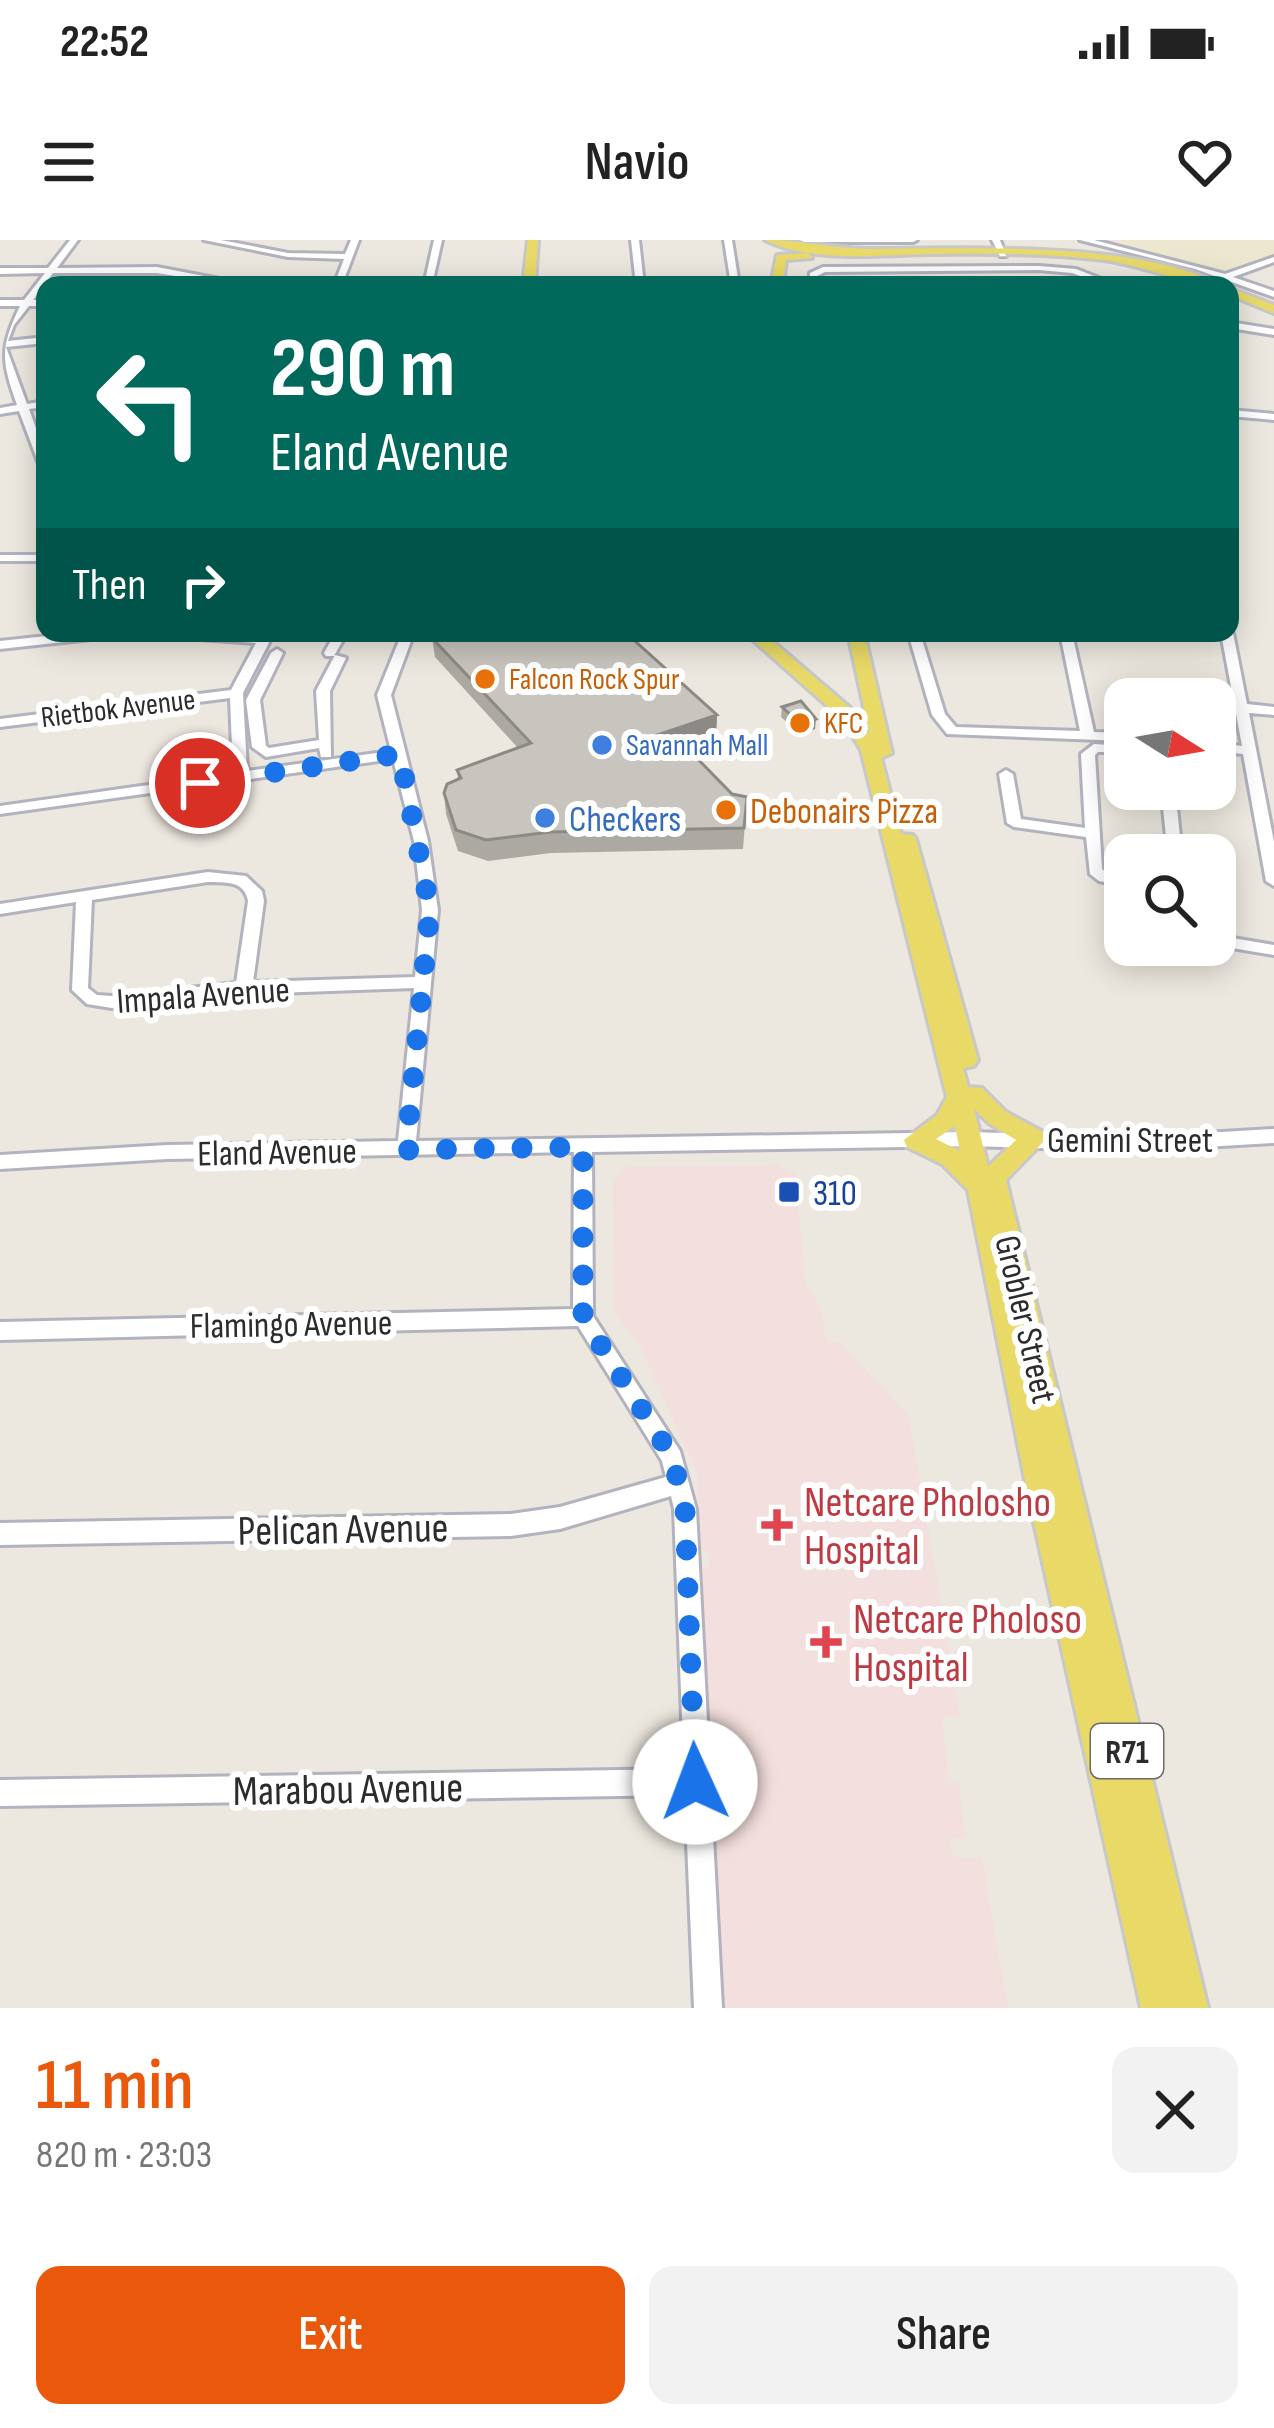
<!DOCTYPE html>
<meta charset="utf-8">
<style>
:root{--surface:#fff;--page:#f2f2f2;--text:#222;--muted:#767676;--accent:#ea580c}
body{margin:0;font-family:"Sofia Sans Condensed",sans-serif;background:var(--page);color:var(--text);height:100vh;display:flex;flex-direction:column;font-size:45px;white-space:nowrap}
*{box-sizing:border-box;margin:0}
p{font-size:39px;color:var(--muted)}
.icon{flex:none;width:66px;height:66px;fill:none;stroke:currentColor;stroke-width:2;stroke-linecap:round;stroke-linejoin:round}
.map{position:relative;height:1768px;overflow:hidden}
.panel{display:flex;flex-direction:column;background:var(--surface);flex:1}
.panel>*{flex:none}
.top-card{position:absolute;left:36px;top:36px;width:1203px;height:366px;border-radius:24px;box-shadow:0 6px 30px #0003;background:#00695c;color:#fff;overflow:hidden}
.needle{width:78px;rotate:101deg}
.fabs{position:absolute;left:1104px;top:438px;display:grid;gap:24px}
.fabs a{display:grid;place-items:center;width:132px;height:132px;border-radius:24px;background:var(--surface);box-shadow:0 6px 30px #0003;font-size:60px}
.pin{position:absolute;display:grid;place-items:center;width:102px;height:102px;color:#fff;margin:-51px;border:6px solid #fff;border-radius:50%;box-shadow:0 3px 12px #0007}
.me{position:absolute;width:132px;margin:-66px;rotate:358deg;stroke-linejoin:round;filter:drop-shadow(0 0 9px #0008)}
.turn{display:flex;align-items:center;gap:42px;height:252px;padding:0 36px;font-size:54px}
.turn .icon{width:156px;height:156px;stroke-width:2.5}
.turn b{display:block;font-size:84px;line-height:102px}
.then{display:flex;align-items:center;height:114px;padding:0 36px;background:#0003;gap:24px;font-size:45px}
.round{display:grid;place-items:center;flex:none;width:126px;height:126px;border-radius:24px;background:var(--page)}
.summary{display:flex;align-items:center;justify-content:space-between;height:204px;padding:0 36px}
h1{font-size:72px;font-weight:600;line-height:90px;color:var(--accent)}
.cta{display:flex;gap:24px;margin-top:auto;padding:24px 36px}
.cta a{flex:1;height:138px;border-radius:24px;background:var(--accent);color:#fff;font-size:48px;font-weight:600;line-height:138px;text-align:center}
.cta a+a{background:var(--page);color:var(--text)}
.status{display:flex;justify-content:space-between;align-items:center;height:84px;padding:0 60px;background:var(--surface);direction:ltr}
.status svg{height:33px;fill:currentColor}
header{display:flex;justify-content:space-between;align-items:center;height:156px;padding:0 36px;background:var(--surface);font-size:54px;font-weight:600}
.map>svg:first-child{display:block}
.education{fill:#ede7d0}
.medical{fill:#f3dfdd}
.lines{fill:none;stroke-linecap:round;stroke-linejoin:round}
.minor-casing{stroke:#b2b3be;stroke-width:6}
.major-casing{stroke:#c8c8c8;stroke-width:6}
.minor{fill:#fff;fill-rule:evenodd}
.major{fill:#e9da68;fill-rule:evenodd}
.wall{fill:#aca9a3}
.shaded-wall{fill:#8c8a85}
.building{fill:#c8c5be;stroke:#8c8a85;stroke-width:3}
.route{stroke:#1a73e8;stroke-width:21;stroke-dasharray:0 37.8}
.food-dot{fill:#e8710a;stroke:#fff;stroke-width:4.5}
.shop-dot{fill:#3f7fe0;stroke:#fff;stroke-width:4.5}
.transit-dot{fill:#1a4fb4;stroke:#fff;stroke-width:4.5}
.health-dot{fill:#e0444e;stroke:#fff;stroke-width:4.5}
.labels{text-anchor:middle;stroke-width:12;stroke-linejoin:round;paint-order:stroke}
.far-food-label{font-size:30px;fill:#c56008;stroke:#fff;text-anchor:start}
.far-street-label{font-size:30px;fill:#2c2c2c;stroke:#fff}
.far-shop-label{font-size:30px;fill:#366cbe;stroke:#fff;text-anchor:start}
.shield{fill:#fff;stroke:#6b6b6b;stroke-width:3}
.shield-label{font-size:33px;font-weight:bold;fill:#2c2c2c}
.food-label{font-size:36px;fill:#c56008;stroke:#fff;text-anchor:start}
.shop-label{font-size:36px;fill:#366cbe;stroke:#fff;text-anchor:start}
.street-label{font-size:36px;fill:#2c2c2c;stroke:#fff}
.transit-label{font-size:36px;fill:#164399;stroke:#fff;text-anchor:start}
.near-health-label{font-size:42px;fill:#be3a42;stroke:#fff;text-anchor:start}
.near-street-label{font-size:42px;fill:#2c2c2c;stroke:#fff}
</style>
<div class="status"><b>22:52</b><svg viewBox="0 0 49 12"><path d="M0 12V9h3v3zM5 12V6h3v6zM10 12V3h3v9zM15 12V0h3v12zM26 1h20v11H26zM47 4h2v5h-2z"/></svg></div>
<header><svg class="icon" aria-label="menu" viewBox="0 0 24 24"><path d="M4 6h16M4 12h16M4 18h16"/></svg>Navio<svg class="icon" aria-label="heart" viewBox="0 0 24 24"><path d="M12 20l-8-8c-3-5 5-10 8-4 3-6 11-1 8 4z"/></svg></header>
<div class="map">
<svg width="1274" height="1768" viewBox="0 0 1274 1768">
<rect width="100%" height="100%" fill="#ede8df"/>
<polygon class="education" points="1120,0 1274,0 1274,16 1222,32 1127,9"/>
<polygon class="medical" points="777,925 795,934 806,1045 821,1068 826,1101 840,1102 909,1176 960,1475 942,1477 949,1542 959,1543 965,1598 950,1598 953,1617 982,1618 1008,1768 722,1768 702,1329 709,1328 708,1311 701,1310 697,1233 641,1108 614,1071 613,943 625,927"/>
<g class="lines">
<defs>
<g id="minor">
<path d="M70 0H78L57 28 157 27 251 45H232L157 33H53L33 60H45V66H29L14 85 8 101 45 97V103L6 107 27 164 45 161V167L29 169 45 213V230L40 227 19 171 0 174V168L17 165C1 120 0 108 20 66H0V60H24L45 33 0 34V28H48Z"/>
<polygon points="204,0 221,0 288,13 345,14 351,0 359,0 342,45 334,45 344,19 288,17"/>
<polygon points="434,0 442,0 432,45 424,45"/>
<polygon points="631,0 639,0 644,45 636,45"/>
<polygon points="724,0 732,0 739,45 731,45"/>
<polygon points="800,0 917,0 913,2 804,2"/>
<polygon points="992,0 1000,0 1006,16 1000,16"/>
<polygon points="1080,0 1094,0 1225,34 1274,17 1274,22 1233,37 1274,51 1274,57 1195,29"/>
<polygon points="1039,26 1076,29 1117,45 1105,45 1072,33 1039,30 825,32 817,36 817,45 809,45 810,33 823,27"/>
<polygon points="1230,82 1274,89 1274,95 1230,88"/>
<polygon points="1230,170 1274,174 1274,180 1230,176"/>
<rect x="0" y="315" width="45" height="6"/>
<polygon points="1230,390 1233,393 1247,464 1274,467 1274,475 1249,473 1274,602 1274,646 1266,641 1243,514 1215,511 1215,503 1242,506 1221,393 1230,393"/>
<polygon points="75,393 115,393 109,397 0,409 0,401"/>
<path d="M166 393 260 396 262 393H274L243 453 247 531 391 511 377 455 402 393H414L391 455 428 601 438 670 416 901 970 892 1138 897 1274 889V903L1138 911 970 906 592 912 593 1076 680 1211 696 1269 722 1768H694L685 1555 0 1566V1540L684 1529 674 1269 671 1256 560 1289 511 1296 0 1305V1283L511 1274 560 1267 666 1237 662 1221 578 1086 0 1100V1082L573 1069 574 912 167 919 0 929V915L167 905 398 901 414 748 244 754 112 768 87 764 72 750 76 662 0 674V664L208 632 246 636 262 651 264 661 253 742 415 737 422 670 414 601 393 519 0 574V566L233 533 230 458 0 487V479L231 450 256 403 172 397ZM208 642C226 643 244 640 248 661L236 743 112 756 97 755 88 748 92 660Z"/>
<polygon points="335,393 347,393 334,416 326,416 324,413"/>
<polygon points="908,393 920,393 945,474 956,487 1080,491 1060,393 1072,393 1094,492 1125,493 1125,501 947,494 932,475"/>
<polygon points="277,409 283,413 260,460 266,506 269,508 319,500 316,451 335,415 346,418 330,451 331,517 321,517 319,508 266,517 252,507 246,460 271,413"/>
<polygon points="1094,504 1125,506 1125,512 1098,512 1095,515 1102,629 1108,634 1125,636 1125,646 1099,641 1090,634 1086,597 1014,587 1007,583 999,534 1006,530 1013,534 1021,579 1085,588 1081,514"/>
<polygon points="1161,549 1175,549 1182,615 1168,615"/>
<polygon points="1215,695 1274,705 1274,715 1214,705"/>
</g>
<g id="major">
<polygon points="528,0 538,0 535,45 523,45"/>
<path d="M765 0C798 0 832 8 866 9 964 9 1135 0 1221 45 1186 45 1142 25 1104 20 1046 13 987 13 929 14 877 15 812 23 765 0Z"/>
<polygon points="808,13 812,18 786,20 783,45 771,45 777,15"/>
<polygon points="1230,48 1274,65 1274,73 1230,55"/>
<path d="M745 393H763L855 472 870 495 848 393H864L892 513 881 518 901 594 913 595 916 599 978 820 974 826 963 828 968 847 982 848 1006 872 1043 892 1046 899 1006 940 1208 1768H1141L1028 1255 968 950 942 924 907 907 904 900 937 875 947 857 861 510 842 479ZM974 869 990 884 1016 900 988 927ZM955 886 960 911 936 899Z"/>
</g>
</defs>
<use href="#minor" class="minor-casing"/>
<use href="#major" class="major-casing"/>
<use href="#minor" class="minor"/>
<use href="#major" class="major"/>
</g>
<g class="wall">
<polygon points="432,398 717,475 716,495 683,507 732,554 747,557 743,609 551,613 488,621 458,611 446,574 444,553 458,539 457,530 518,508 435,417"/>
<polygon points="782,467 815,489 800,494 781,477"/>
</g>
<g class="shaded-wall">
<polygon points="717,475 716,495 645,519 645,499"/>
<polygon points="816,479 815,489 800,494 801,484"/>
</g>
<g class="building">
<polygon points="436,393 626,393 717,475 645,499 686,507 732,554 747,557 744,588 550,592 486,600 456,590 444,553 447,544 461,538 457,530 531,503 432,398"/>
<polygon points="801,461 816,479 801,484 782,467"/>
</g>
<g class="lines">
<polyline class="route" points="200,543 400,514 430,670 406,910 583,907 583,1077 672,1217 685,1269 695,1542"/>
</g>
<g class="food-dot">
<circle cx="485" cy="439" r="12"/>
<circle cx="800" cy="483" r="12"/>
<circle cx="726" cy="570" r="12"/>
</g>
<g class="shop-dot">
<circle cx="602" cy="505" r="12"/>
<circle cx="545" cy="578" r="12"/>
</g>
<rect class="transit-dot" x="777" y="940" width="24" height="24" rx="6"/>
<g class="health-dot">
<path d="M771 1267h12v12h12v12h-12v12h-12v-12h-12v-12h12z"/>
<path d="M820 1384h12v12h12v12h-12v12h-12v-12h-12v-12h12z"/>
</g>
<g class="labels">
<g class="far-food-label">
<text x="509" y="449">Falcon Rock Spur</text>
<text x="824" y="493">KFC</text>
</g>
<g class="far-street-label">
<text transform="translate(118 468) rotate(-7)" y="10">Rietbok Avenue</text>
</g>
<g class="far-shop-label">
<text x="626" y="515">Savannah Mall</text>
</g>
<rect class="shield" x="1091" y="1484" width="72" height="54" rx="9"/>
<g class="shield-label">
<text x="1127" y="1523">R71</text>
</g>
<g class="food-label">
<text x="750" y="583">Debonairs Pizza</text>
</g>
<g class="shop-label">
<text x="569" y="591">Checkers</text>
</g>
<g class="street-label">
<text transform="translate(203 754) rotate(-4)" y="13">Impala Avenue</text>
<text x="1130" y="912">Gemini Street</text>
<text transform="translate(277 911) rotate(-1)" y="13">Eland Avenue</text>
<text transform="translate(1027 1079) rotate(77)" y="13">Grobler Street</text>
<text transform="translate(291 1083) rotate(-1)" y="13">Flamingo Avenue</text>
</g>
<g class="transit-label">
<text x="813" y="965">310</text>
</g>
<g class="near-health-label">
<text x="804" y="1276">Netcare Pholosho<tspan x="804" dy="48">Hospital</tspan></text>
<text x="853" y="1393">Netcare Pholoso<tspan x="853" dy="48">Hospital</tspan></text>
</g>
<g class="near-street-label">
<text transform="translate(343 1288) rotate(-1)" y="15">Pelican Avenue</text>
<text transform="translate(348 1548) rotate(-1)" y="15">Marabou Avenue</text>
</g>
</g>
</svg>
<div class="fabs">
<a><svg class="needle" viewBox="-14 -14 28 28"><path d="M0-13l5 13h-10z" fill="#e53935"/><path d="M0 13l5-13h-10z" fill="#767676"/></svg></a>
<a><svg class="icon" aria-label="search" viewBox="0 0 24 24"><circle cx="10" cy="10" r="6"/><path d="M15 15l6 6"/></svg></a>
</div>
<div class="pin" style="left:200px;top:543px;background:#d93025"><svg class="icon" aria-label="arrive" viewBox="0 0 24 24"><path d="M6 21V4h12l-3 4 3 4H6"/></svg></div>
<svg class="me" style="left:695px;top:1542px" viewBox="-20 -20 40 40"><circle r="19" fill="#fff"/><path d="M0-13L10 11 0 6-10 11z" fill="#1a73e8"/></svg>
<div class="top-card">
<div class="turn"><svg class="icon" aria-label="left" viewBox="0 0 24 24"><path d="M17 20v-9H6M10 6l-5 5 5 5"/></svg><div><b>290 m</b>Eland Avenue</div></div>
<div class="then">Then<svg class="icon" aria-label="right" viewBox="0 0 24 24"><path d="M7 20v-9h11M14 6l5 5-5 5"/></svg></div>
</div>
</div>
<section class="panel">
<div class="summary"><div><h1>11 min</h1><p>820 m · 23:03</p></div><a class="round"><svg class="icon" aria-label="close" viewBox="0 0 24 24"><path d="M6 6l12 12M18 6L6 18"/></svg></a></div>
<div class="cta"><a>Exit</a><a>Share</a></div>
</section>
